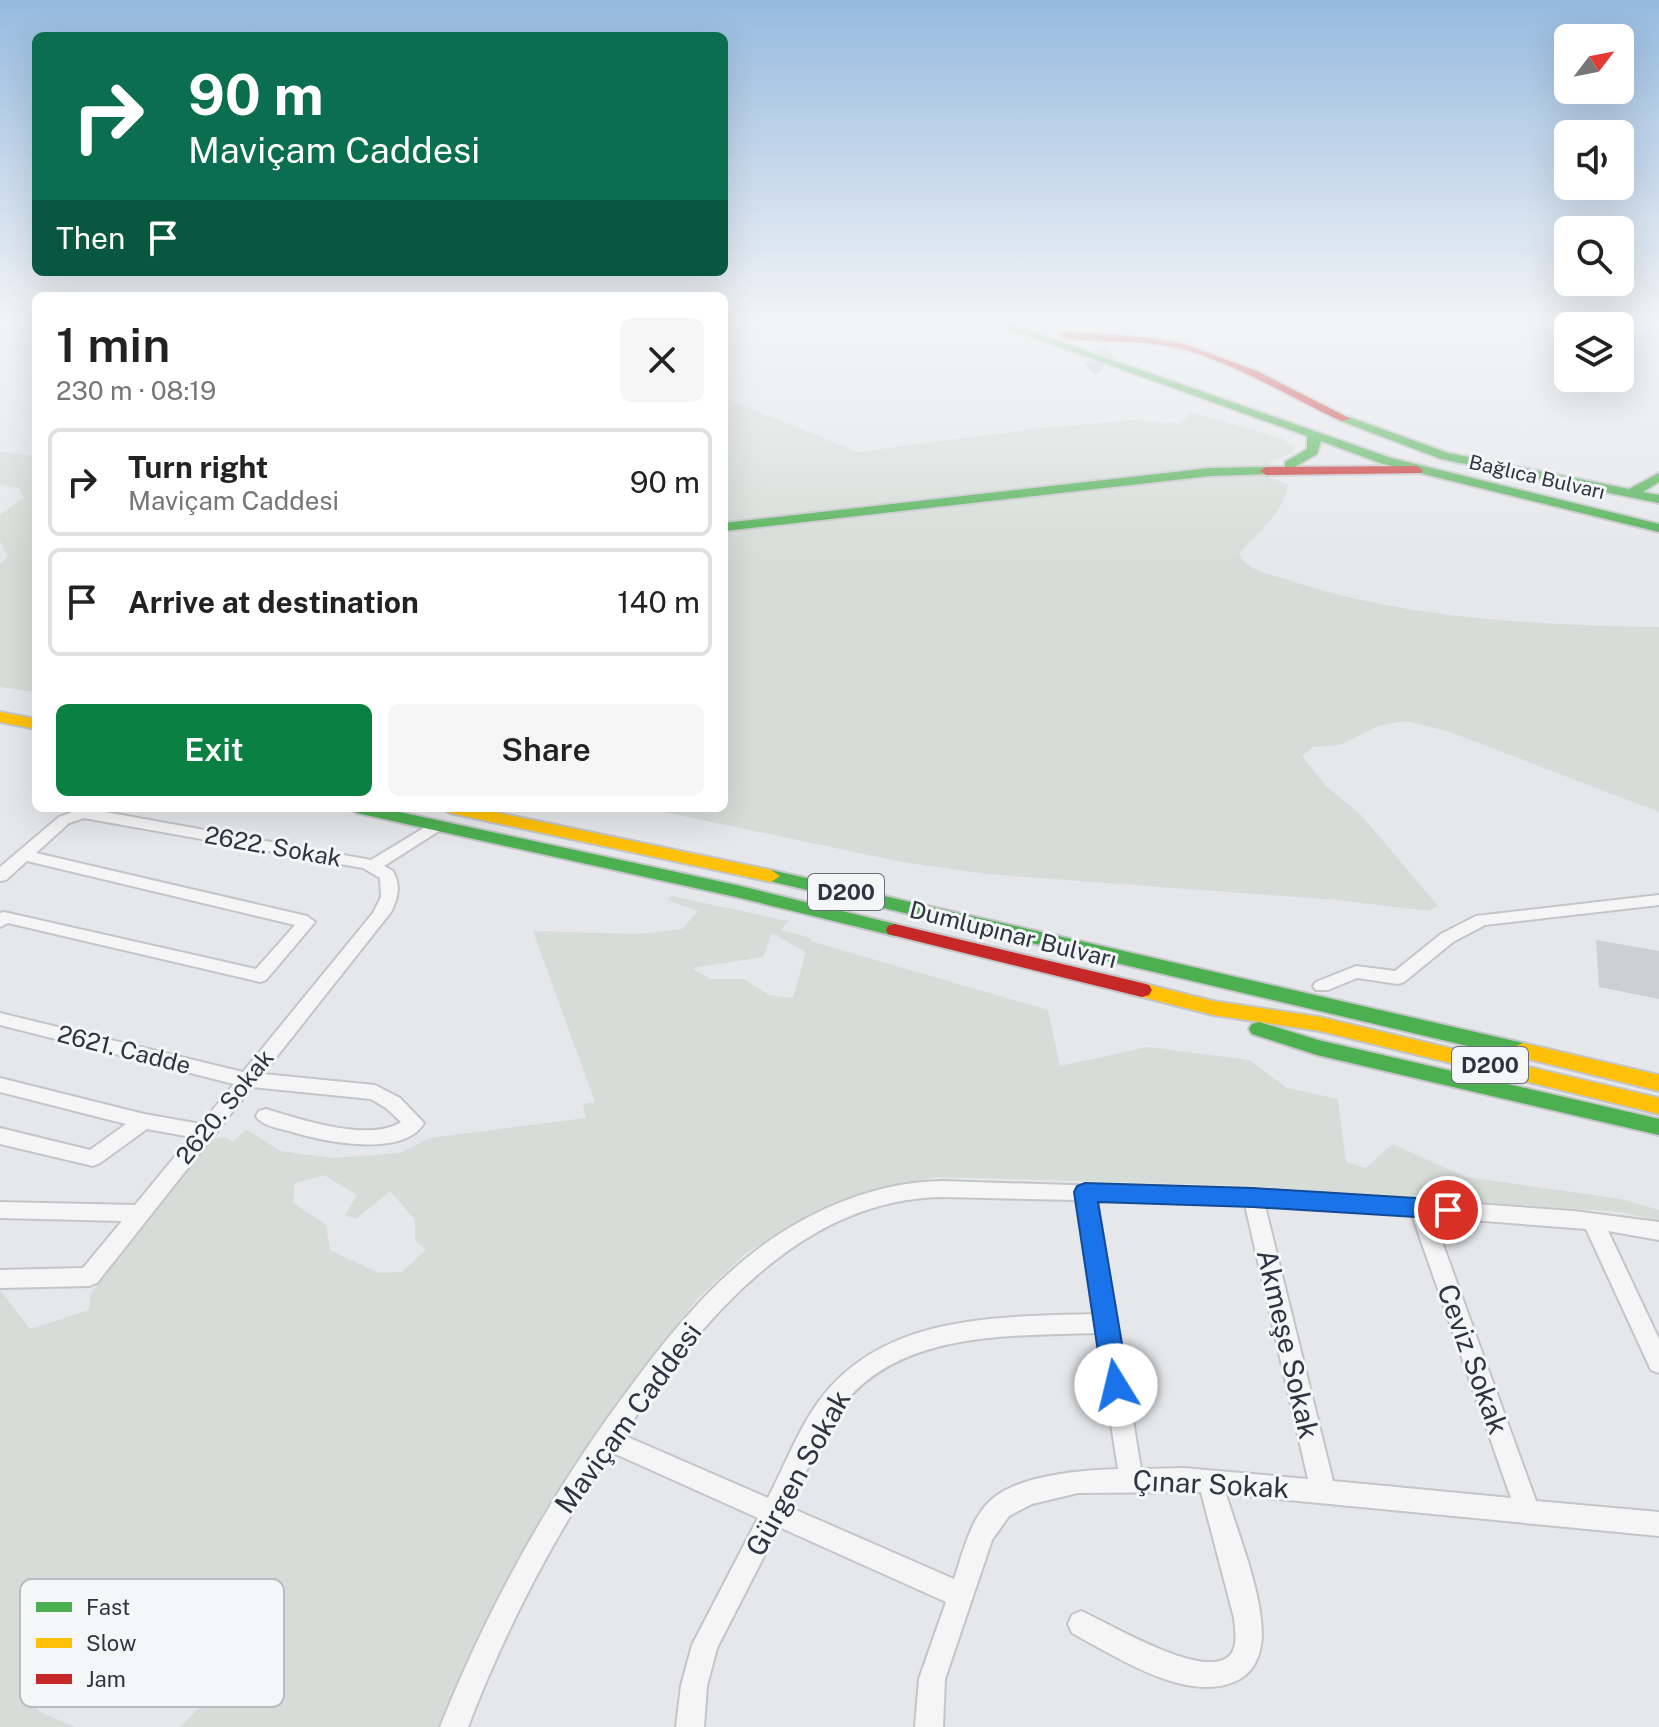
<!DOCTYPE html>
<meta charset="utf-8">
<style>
:root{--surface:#fff;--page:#f6f6f6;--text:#222;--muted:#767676;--line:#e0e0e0;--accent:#0b8043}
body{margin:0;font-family:"Public Sans",sans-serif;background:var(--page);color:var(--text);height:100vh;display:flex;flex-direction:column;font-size:30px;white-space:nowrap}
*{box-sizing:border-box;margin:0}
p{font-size:26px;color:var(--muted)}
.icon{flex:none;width:44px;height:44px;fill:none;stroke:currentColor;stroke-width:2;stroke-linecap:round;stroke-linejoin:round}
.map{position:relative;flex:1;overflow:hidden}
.drawer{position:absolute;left:32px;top:292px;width:696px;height:520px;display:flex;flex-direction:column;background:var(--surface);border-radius:12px;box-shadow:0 8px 32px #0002}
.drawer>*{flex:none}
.guide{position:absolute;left:32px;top:32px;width:696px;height:244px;border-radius:12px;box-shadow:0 8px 32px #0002;background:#0b6e4f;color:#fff;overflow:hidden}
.needle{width:52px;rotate:58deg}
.buttons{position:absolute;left:1554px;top:24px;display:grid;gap:16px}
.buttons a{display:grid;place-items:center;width:80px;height:80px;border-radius:12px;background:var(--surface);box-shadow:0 8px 32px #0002;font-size:40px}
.pin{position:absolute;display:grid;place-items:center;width:68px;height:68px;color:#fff;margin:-34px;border:4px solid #fff;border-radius:50%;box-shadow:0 2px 8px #0007}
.me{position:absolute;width:88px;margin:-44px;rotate:351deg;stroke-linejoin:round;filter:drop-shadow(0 0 6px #0008)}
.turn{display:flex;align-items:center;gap:28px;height:168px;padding:0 24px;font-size:36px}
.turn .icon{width:104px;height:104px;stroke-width:2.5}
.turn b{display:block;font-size:56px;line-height:68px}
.then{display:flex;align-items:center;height:76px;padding:0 24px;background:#0003;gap:16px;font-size:30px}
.round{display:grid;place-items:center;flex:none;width:84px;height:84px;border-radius:12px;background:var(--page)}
.overview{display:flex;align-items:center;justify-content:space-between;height:136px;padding:0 24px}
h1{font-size:48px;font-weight:600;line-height:60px}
.action{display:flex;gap:16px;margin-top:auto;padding:16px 24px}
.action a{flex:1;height:92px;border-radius:12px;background:var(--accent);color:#fff;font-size:32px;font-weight:600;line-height:92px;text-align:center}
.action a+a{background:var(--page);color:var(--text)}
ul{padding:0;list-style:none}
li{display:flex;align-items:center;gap:24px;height:108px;margin:0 16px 12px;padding:0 8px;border:4px solid var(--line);border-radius:12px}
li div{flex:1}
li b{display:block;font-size:30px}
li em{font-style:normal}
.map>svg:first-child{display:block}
.green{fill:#d6dcd7;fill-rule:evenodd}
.building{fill:#cecfd2}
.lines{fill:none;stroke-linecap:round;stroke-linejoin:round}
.primary-tunnel{stroke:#c0c3c8;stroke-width:15;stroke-dasharray:15 7;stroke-linecap:butt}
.street-casing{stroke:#c4c5c8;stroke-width:4}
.fast-casing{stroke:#c4c5c8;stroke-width:4}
.slow-casing{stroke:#c4c5c8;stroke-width:4}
.jam-casing{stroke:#c4c5c8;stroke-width:4}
.street{fill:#f5f5f6;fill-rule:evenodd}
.fast{fill:#4caf50;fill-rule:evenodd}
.slow{fill:#ffc107;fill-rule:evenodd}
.jam{fill:#c62828;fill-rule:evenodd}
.route{fill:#1a73e8;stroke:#114b97;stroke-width:2}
.labels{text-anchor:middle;stroke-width:6;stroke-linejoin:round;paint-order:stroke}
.far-street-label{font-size:20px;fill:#2e3441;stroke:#f4f6f8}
.shield{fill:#f4f6f8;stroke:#696e78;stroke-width:2}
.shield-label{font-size:22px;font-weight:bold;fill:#2e3441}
.street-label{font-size:24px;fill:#2e3441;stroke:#f4f6f8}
.near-street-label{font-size:28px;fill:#2e3441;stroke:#f4f6f8}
.key{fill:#f4f6f8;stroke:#b9bcc1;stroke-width:2}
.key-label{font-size:22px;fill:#2e3441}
</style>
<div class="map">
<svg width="1659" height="1727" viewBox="0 0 1659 1727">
<rect width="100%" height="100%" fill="#e5e7ea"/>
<g class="green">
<path d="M724 398 858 452 1040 428 1134 420 1181 424 1190 412 1283 439 1294 447 1292 454 1274 459 1260 474 1288 484C1284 513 1258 533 1239 553 1245 570 1269 574 1285 579 1404 619 1534 625 1659 627V812L1450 732 1405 721 1378 726 1340 745 1313 747 1302 756 1326 786 1361 815 1438 906 1429 911 1337 900 987 874 902 862 645 808H724Z"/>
<polygon points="0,452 36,456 36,692 0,687 0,564 8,556 0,541 0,515 24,497 19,488 0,485"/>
<path d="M671 896 788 921 781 930 811 938 810 941 1048 1010 1060 1066 1148 1047 1249 1060 1287 1088 1338 1099 1346 1162 1366 1168 1392 1144 1466 1177 1621 1199 1659 1210V1221L1622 1212 1249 1186 936 1177 858 1194 808 1215 746 1253 697 1299 614 1405 508 1579 438 1727H180L215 1692 196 1659 186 1626 151 1623 132 1607 102 1643 84 1653 66 1630 26 1687 38 1711 75 1727H0V1290L30 1329 89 1310 91 1293 211 1139 225 1137 233 1142 246 1129 280 1151 332 1158 400 1153 429 1138 586 1118 583 1104 595 1102 533 931 638 934 682 929 698 911 667 900ZM772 933 806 952 793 998 769 995 744 979H710L692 968 763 957ZM324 1175 357 1195 345 1215 356 1219 390 1191 415 1220V1240L426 1250 402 1272 379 1273 330 1250 326 1225 293 1203 295 1183Z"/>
</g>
<polygon class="building" points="1596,940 1659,951 1659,999 1599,987"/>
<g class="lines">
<polyline class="primary-tunnel" points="1101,370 1090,359 1116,348"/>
<defs>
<g id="street">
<path d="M83 808 371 860 432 823H442L445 826 442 829 384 866 393 871C401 886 398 898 391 912L263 1074 375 1085 400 1098 424 1123C403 1159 321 1141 289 1131 278 1128 262 1126 256 1116L259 1111 266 1109C299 1119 370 1143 401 1122L386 1108 371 1099 252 1087 97 1283 89 1286 0 1288V1270L83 1268 122 1221 0 1218V1202L135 1205 191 1137 147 1129 100 1163 93 1166 0 1144V1128L90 1150 126 1124 0 1092V1078L144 1114 201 1124 234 1084 0 1025V1013L243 1072 373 913 381 897 380 878 363 868 84 818 69 823 36 853 307 916 315 922 266 980 260 982 8 923 0 927V913L4 912 256 969 295 925 27 861 6 880 0 881V867L59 817Z"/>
<polygon points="1659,895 1659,905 1485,925 1453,942 1404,982 1398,984 1357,978 1328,990 1316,990 1313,986 1316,982 1356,966 1395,971 1441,934 1476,916"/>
<path d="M942 1181 1322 1193 1574 1211 1659 1222V1240L1608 1231 1659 1339V1373L1651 1370 1586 1229 1433 1217 1536 1501 1659 1512V1536L1226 1494C1239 1537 1262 1592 1262 1636 1261 1655 1254 1673 1236 1681 1187 1704 1115 1656 1072 1633L1068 1624 1072 1615 1081 1611C1107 1622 1208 1684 1231 1654 1238 1644 1235 1629 1234 1618L1201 1492 1078 1493 1032 1504 1009 1516 992 1540 945 1679 943 1727H915L919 1679 946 1602 779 1527 717 1648 707 1686 704 1727H676L681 1686 692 1645 758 1518 611 1452C553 1538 505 1630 468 1727H440C490 1602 555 1486 637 1378 673 1330 713 1282 762 1246 814 1208 878 1182 942 1181ZM942 1197 1076 1200 1094 1314C997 1317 883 1314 819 1401 799 1428 784 1467 768 1498L623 1435C698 1325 798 1199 942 1197ZM1097 1201 1245 1205 1308 1479 1184 1468 1141 1469ZM1265 1206 1412 1215 1511 1498 1333 1481ZM1097 1333 1118 1469C1082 1470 1019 1475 991 1500 970 1519 963 1553 954 1579L789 1507C804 1478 816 1447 833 1419 888 1330 1005 1336 1097 1333Z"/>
</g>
<g id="fast">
<polygon points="993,323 1007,323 1391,458 1659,524 1659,532 1383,464 1321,441 1317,454 1293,468 1285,468 1285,462 1307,449 1307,436"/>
<polygon points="1341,417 1349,417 1448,453 1629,489 1659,473 1659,482 1643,492 1659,495 1659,503 1441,459 1341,421"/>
<polygon points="1266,467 1272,471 1270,474 1210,476 724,531 724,523 1210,468"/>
<polygon points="348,808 381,808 736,885 895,924 904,930 895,936 736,897 357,813"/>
<polygon points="771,870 1523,1043 1530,1046 1533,1051 1530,1056 1523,1059 765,880 762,876"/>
<polygon points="1259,1022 1318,1040 1659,1119 1659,1135 1317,1055 1252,1034 1249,1029 1252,1024"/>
</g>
<g id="slow">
<polygon points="0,712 36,719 36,729 0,722"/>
<polygon points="441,808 475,808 771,870 780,876 771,882 450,813"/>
<polygon points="1142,983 1213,1001 1320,1017 1659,1098 1659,1114 1320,1031 1213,1015 1135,995 1132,990 1135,985"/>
<polygon points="1523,1043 1659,1075 1659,1091 1516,1056 1513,1051 1516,1046"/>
</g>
<g id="jam">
<path d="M1065 332 1146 337 1184 344 1257 371 1351 419 1341 421C1288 396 1235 363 1178 348 1140 339 1100 344 1061 337L1060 335Z"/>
<polygon points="1417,466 1423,470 1421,473 1266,475 1260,471 1266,467"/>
<polygon points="895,924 1142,983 1149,985 1152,990 1149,995 1142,997 888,934 886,930 888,926"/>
</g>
</defs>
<use href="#street" class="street-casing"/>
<use href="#fast" class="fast-casing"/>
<use href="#slow" class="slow-casing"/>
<use href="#jam" class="jam-casing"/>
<use href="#street" class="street"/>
<use href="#fast" class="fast"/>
<use href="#slow" class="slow"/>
<use href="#jam" class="jam"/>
</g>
<linearGradient id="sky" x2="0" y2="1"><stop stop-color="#95badf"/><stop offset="0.57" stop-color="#f3f4f6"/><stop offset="1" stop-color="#f3f4f6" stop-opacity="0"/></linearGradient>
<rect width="1659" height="565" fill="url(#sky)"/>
<polygon class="route" points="1085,1183 1253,1188 1448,1200 1456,1203 1460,1210 1456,1216 1448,1219 1253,1207 1098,1202 1129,1385 1125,1393 1116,1397 1107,1393 1103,1385 1074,1192 1077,1186"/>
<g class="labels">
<g class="far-street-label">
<text transform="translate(1537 477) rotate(13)" y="7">Bağlıca Bulvarı</text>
</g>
<g class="shield">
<rect x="808" y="874" width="76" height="36" rx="6"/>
<rect x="1452" y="1047" width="76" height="36" rx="6"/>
</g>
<g class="shield-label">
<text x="846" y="900">D200</text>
<text x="1490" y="1073">D200</text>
</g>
<g class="street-label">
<text transform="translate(273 847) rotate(10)" y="8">2622. Sokak</text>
<text transform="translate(1013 935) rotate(14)" y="8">Dumlupınar Bulvarı</text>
<text transform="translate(124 1050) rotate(14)" y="8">2621. Cadde</text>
<text transform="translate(225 1107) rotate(-51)" y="8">2620. Sokak</text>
</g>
<g class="near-street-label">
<text transform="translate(1288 1344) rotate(77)" y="10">Akmeşe Sokak</text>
<text transform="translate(1473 1359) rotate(70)" y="10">Ceviz Sokak</text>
<text transform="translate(628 1418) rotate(-54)" y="10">Maviçam Caddesi</text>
<text transform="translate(798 1473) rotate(-61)" y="10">Gürgen Sokak</text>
<text transform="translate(1211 1484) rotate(3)" y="10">Çınar Sokak</text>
</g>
</g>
<rect x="20" y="1579" width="264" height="128" rx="12" class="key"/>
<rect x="36" y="1602" width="36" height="10" fill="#4caf50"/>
<rect x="36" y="1638" width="36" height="10" fill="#ffc107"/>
<rect x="36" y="1674" width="36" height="10" fill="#c62828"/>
<g class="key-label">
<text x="86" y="1615">Fast</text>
<text x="86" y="1651">Slow</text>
<text x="86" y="1687">Jam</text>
</g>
</svg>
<div class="buttons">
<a><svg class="needle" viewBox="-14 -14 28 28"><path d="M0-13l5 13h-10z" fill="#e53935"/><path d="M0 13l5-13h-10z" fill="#767676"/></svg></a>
<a><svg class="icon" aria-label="sound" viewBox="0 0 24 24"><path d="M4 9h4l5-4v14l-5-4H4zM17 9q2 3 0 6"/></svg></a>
<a><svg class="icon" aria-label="search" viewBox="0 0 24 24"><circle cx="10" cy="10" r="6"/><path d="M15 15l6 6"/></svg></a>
<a><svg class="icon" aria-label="layers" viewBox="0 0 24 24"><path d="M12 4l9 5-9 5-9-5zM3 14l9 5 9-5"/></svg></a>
</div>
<div class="pin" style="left:1448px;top:1210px;background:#d93025"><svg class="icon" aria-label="arrive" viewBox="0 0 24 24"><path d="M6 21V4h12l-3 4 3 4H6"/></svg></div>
<svg class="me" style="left:1116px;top:1385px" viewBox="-20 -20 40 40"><circle r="19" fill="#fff"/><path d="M0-13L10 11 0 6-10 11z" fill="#1a73e8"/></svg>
<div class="guide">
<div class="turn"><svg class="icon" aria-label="right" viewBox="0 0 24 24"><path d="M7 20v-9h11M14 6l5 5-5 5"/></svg><div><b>90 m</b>Maviçam Caddesi</div></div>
<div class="then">Then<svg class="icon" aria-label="arrive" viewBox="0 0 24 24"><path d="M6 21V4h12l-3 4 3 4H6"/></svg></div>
</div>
<section class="drawer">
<div class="overview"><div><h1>1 min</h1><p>230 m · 08:19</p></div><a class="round"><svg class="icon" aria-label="close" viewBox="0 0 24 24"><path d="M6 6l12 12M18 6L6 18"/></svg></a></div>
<ul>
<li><svg class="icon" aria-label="right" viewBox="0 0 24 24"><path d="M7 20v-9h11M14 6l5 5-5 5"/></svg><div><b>Turn right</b><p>Maviçam Caddesi</p></div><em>90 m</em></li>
<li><svg class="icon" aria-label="arrive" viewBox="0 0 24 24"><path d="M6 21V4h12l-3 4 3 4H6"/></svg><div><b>Arrive at destination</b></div><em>140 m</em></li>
</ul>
<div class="action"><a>Exit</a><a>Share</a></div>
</section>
</div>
